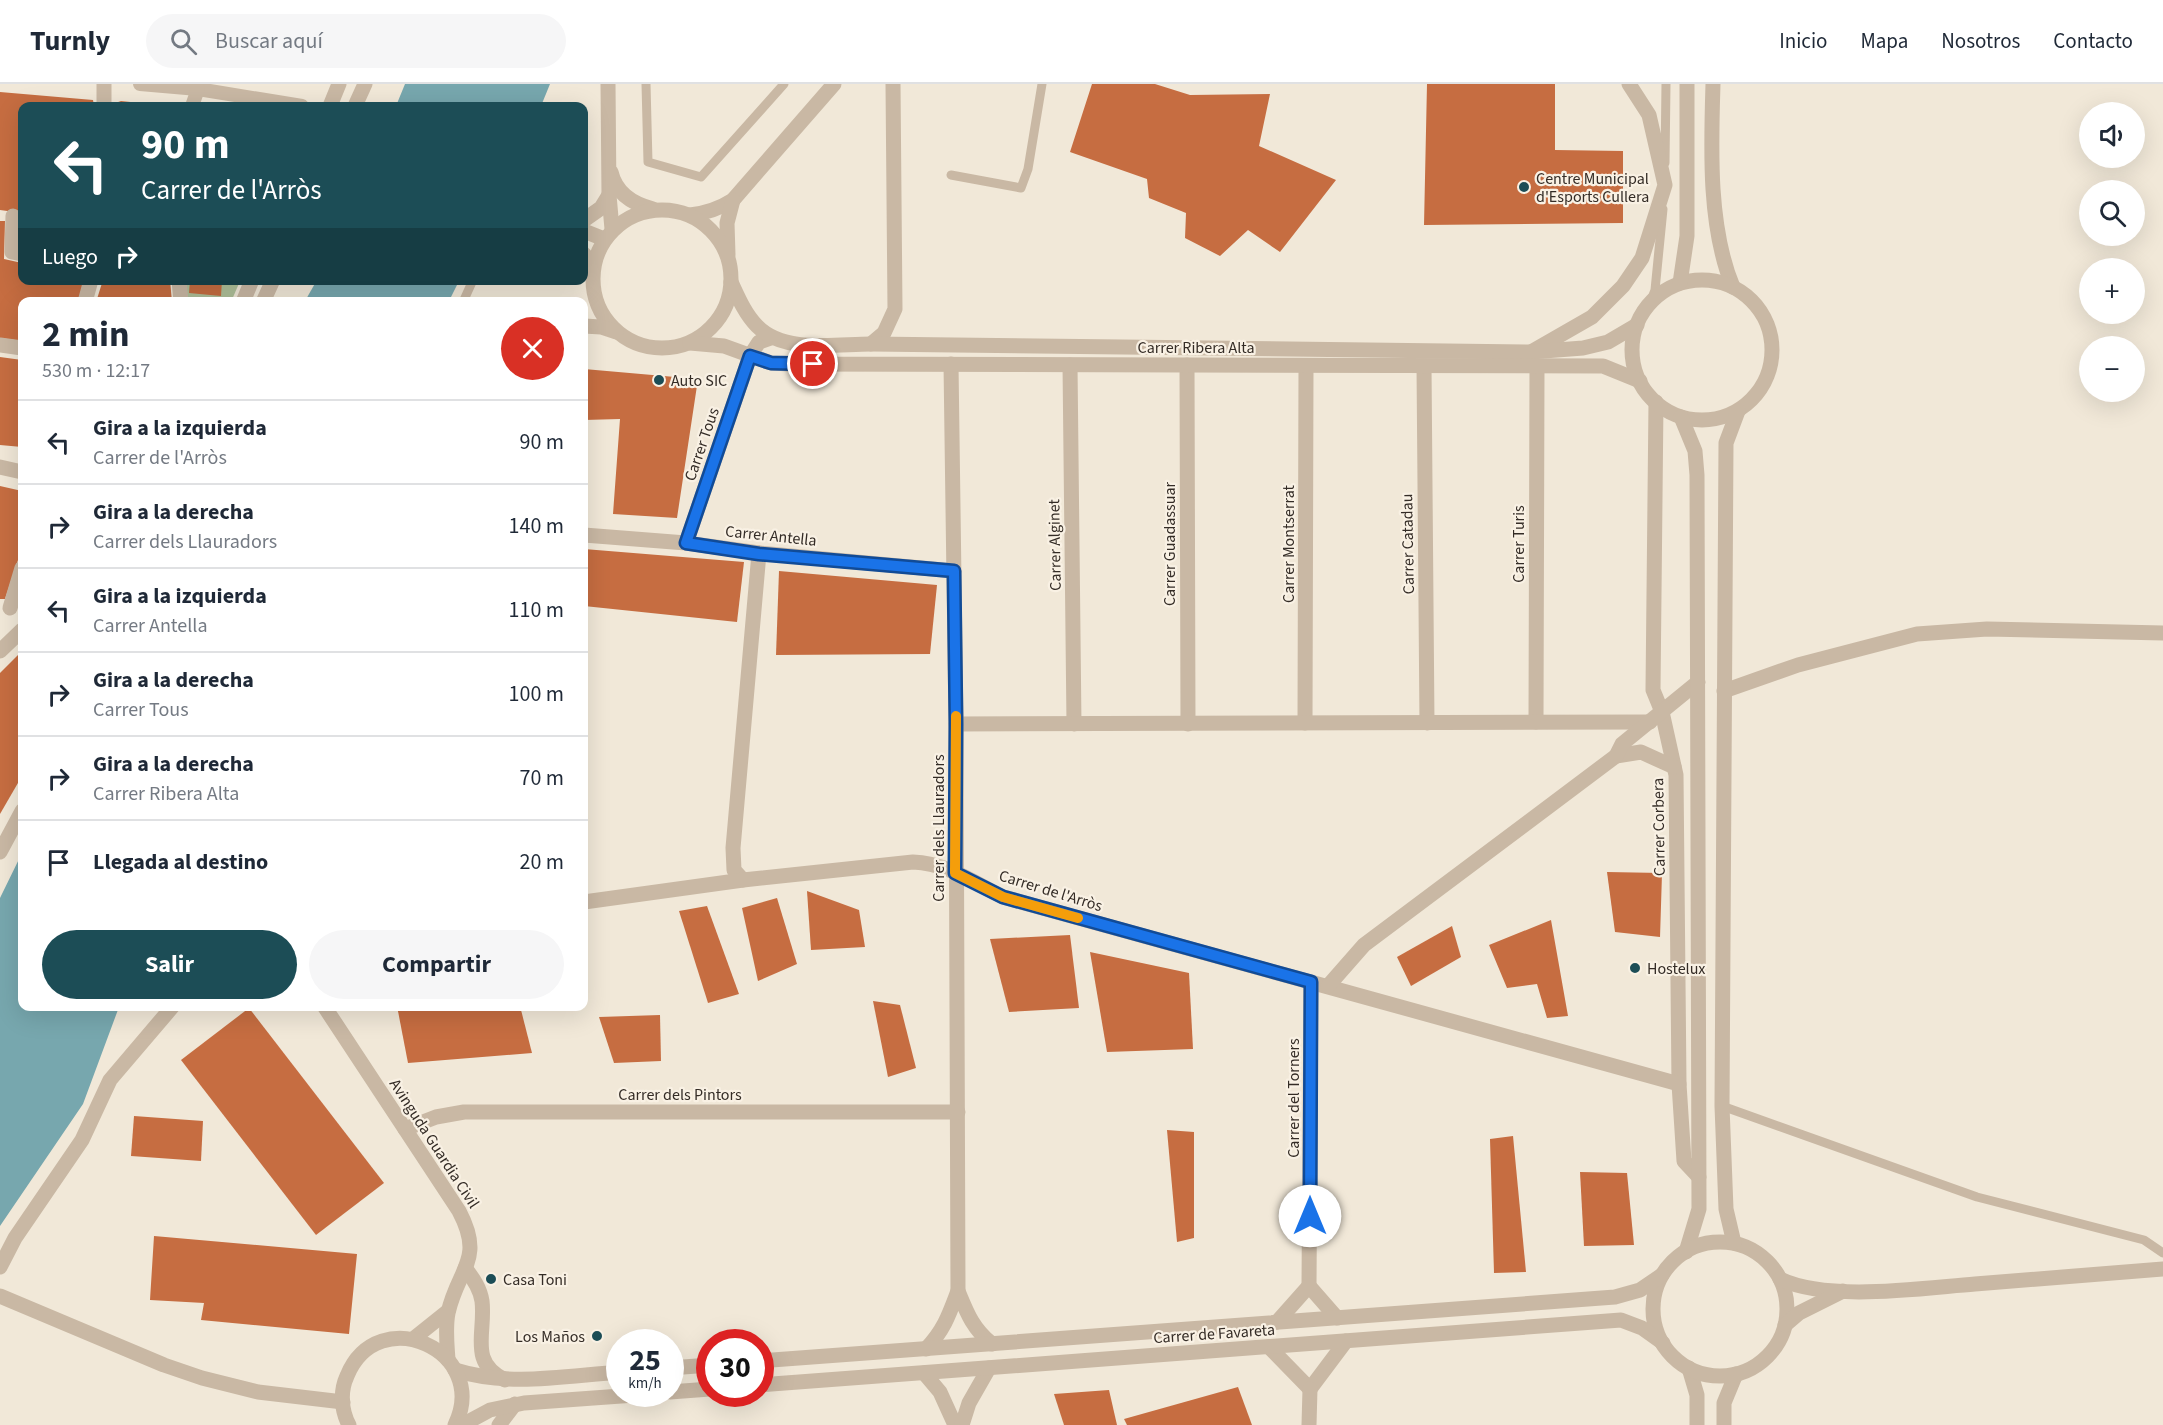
<!DOCTYPE html>
<html lang="es">
<meta charset="utf-8">
<style>
:root{--surface:#fff;--page:#f6f6f7;--text:#1f2937;--muted:#747a83;--line:#e0e1e3;--accent:#1c4d56}
body{margin:0;font-family:"Source Sans 3",sans-serif;background:var(--page);color:var(--text);height:100vh;display:flex;flex-direction:column;font-size:22px;white-space:nowrap}
*{box-sizing:border-box;margin:0}
p{font-size:20px;color:var(--muted)}
.icon{flex:none;width:33px;height:33px;fill:none;stroke:currentColor;stroke-width:2;stroke-linecap:round;stroke-linejoin:round}
.map{position:relative;flex:1;overflow:hidden}
.drawer{position:absolute;left:18px;top:213px;width:570px;height:714px;display:flex;flex-direction:column;background:var(--surface);border-radius:12px;box-shadow:0 6px 24px #0002}
.drawer>*{flex:none}
.banner{position:absolute;left:18px;top:18px;width:570px;height:183px;border-radius:12px;box-shadow:0 6px 24px #0002;background:#1c4d56;color:#fff;overflow:hidden}
.fabs{position:absolute;left:2079px;top:18px;display:grid;gap:12px}
.fabs a{display:grid;place-items:center;width:66px;height:66px;border-radius:50%;background:var(--surface);box-shadow:0 6px 24px #0002;font-size:30px}
.speed{position:absolute;left:606px;top:1245px;display:flex;gap:12px;font-size:30px;font-weight:700;text-align:center}
.speed>*{display:grid;place-content:center;width:78px;height:78px;border-radius:50%;background:var(--surface);box-shadow:0 6px 24px #0002;line-height:1}
.speed small{font-size:15px;font-weight:400}
.speed .limit{border:9px solid #d22;background:#fff;color:#111}
.pin{position:absolute;display:grid;place-items:center;width:51px;height:51px;color:#fff;margin:-26px;border:3px solid #fff;border-radius:50%;box-shadow:0 2px 6px #0007}
.me{position:absolute;width:66px;margin:-33px;rotate:0deg;stroke-linejoin:round;filter:drop-shadow(0 0 4px #0008)}
.turn{display:flex;align-items:center;gap:21px;height:126px;padding:0 24px;font-size:27px}
.turn .icon{width:78px;height:78px;stroke-width:2.5}
.turn b{display:block;font-size:42px;line-height:51px}
.then{display:flex;align-items:center;height:57px;padding:0 24px;background:#0003;gap:12px;font-size:22px}
.round{display:grid;place-items:center;flex:none;width:63px;height:63px;border-radius:32px;background:var(--page)}
.head{display:flex;align-items:center;justify-content:space-between;height:102px;padding:0 24px}
h1{font-size:36px;font-weight:700;line-height:45px}
.cta{display:flex;gap:12px;margin-top:auto;padding:12px 24px}
.cta a{flex:1;height:69px;border-radius:36px;background:var(--accent);color:#fff;font-size:24px;font-weight:700;line-height:69px;text-align:center}
.cta a+a{background:var(--page);color:var(--text)}
ul{padding:0;list-style:none}
li{display:flex;align-items:center;gap:18px;height:84px;padding:0 24px;border-top:2px solid var(--line)}
li div{flex:1}
li b{display:block;font-size:22px}
li em{font-style:normal}
header{display:flex;align-items:center;gap:36px;box-sizing:border-box;height:84px;padding:0 30px;background:var(--surface);border-bottom:2px solid var(--line)}
header strong{font-size:28px}
nav{display:flex;gap:33px;margin-inline-start:auto;font-size:21px}
.search{width:420px;height:54px;background:var(--page);display:flex;align-items:center;gap:15px;box-sizing:border-box;padding:0 21px;border-radius:33px;color:var(--muted);font-size:22px}
.map>svg:first-child{display:block}
.green{fill:#afc099}
.water{fill:#77a7ae}
.building{fill:#c66d41}
.lines{fill:none;stroke-linecap:round;stroke-linejoin:round}
.service{stroke:#c9b8a4;stroke-width:9}
.pedestrian{stroke:#c9b8a4;stroke-width:14}
.minor{stroke:#c9b8a4;stroke-width:15}
.tertiary{stroke:#c9b8a4;stroke-width:15}
.route-casing{stroke:#114b97;stroke-width:15}
.route{stroke:#1a73e8;stroke-width:10}
.slow{stroke:#f59e0b;stroke-width:10}
.poi-dot{fill:#1c4d56;stroke:#f9f1e4;stroke-width:2}
.labels{text-anchor:middle;stroke-width:4.5;stroke-linejoin:round;paint-order:stroke}
.poi-label{font-size:16px;fill:#342c26;stroke:#f9f1e4;text-anchor:start}
.street-label{font-size:16px;fill:#342c26;stroke:#f9f1e4}
</style>
<header>
<strong>Turnly</strong>
<div class="search"><svg class="icon" aria-label="search" viewBox="0 0 24 24"><circle cx="10" cy="10" r="6"/><path d="M15 15l6 6"/></svg>Buscar aquí</div>
<nav><a>Inicio</a><a>Mapa</a><a>Nosotros</a><a>Contacto</a></nav>
</header>
<div class="map">
<svg width="2163" height="1341" viewBox="0 0 2163 1341">
<rect width="100%" height="100%" fill="#f1e8d8"/>
<polygon class="green" points="185,197 240,197 231,218 188,217"/>
<g class="water">
<polygon points="405,0 550,0 541,22 396,22"/>
<polygon points="317,196 459,196 459,197 449,217 305,217"/>
<polygon points="22,769 22,922 119,923 83,1020 0,1142 0,814"/>
</g>
<g class="building">
<polygon points="1092,0 1155,0 1190,11 1270,10 1259,62 1336,96 1280,168 1248,146 1220,172 1185,154 1186,129 1149,114 1147,95 1070,68"/>
<polygon points="1427,0 1555,0 1555,66 1623,67 1623,139 1424,141"/>
<polygon points="0,8 93,16 94,22 22,22 22,129 0,126"/>
<polygon points="121,17 159,21 159,22 107,22"/>
<polygon points="0,137 5,137 4,175 22,179 22,196 85,196 79,218 22,218 22,257 0,254"/>
<polygon points="103,196 170,196 172,218 96,218"/>
<polygon points="190,196 222,196 221,212 189,209"/>
<polygon points="0,273 22,276 22,363 0,361"/>
<polygon points="584,285 698,295 677,434 613,430 620,335 584,336"/>
<polygon points="0,402 22,407 22,464 5,515 0,515"/>
<polygon points="584,465 744,478 737,538 584,522"/>
<polygon points="779,487 937,501 930,570 776,571"/>
<polygon points="22,567 22,692 0,730 0,589"/>
<polygon points="1607,788 1662,789 1660,853 1615,848"/>
<polygon points="807,807 859,826 865,863 811,866"/>
<polygon points="777,814 797,880 758,897 742,824"/>
<polygon points="707,822 739,910 708,919 679,827"/>
<polygon points="1551,836 1568,932 1547,934 1537,900 1507,904 1489,861"/>
<polygon points="1452,842 1461,873 1411,902 1397,873"/>
<polygon points="1070,851 1079,924 1009,928 990,855"/>
<polygon points="1090,868 1189,889 1193,965 1107,968"/>
<polygon points="873,917 900,921 916,984 888,993"/>
<polygon points="397,922 520,922 532,969 408,979"/>
<polygon points="249,924 384,1099 316,1151 181,976"/>
<polygon points="660,931 661,977 614,979 599,933"/>
<polygon points="134,1032 203,1037 201,1077 131,1072"/>
<polygon points="1167,1046 1194,1048 1194,1154 1177,1158"/>
<polygon points="1513,1052 1526,1188 1494,1189 1490,1055"/>
<polygon points="1580,1088 1627,1089 1634,1161 1584,1162"/>
<polygon points="154,1152 357,1170 349,1250 201,1236 204,1219 150,1216"/>
<polygon points="1238,1303 1252,1341 1127,1341 1124,1335"/>
<polygon points="1109,1306 1117,1341 1064,1341 1054,1310"/>
</g>
<g class="lines">
<g class="service">
<polyline points="646,0 648,78 701,93 784,0"/>
<polyline points="1665,79 1666,0"/>
<polyline points="951,91 1021,104 1028,85 1042,0"/>
<polyline points="463,218 473,196"/>
<polyline points="1650,219 1655,206 1663,125"/>
<polyline points="1722,1022 1977,1113 2144,1156 2163,1169"/>
</g>
<g class="pedestrian">
<polyline points="140,0 198,5 302,22"/>
<polyline points="192,22 198,5"/>
</g>
<g class="minor">
<polyline points="104,0 104,22"/>
<path d="M690 131C707 129 719 125 733 116L834 0"/>
<polyline points="13,132 12,168 22,170"/>
<polyline points="584,136 601,124 609,111"/>
<polyline points="584,147 604,155"/>
<polyline points="584,170 593,182"/>
<polyline points="728,171 727,139 733,116"/>
<polyline points="179,196 181,218"/>
<polyline points="85,218 91,196"/>
<polyline points="871,260 884,249 895,225 893,0"/>
<polyline points="0,261 22,264"/>
<polyline points="1531,268 1592,233 1623,202 1642,174 1665,101 1649,31 1629,0"/>
<polyline points="951,280 956,640 958,1207"/>
<polyline points="1070,281 1074,640"/>
<polyline points="1187,281 1188,640"/>
<polyline points="1424,282 1427,639"/>
<polyline points="1656,318 1653,606 1662,628 1676,691 1679,1000 1684,1077 1699,1093"/>
<polyline points="0,383 22,388"/>
<polyline points="584,451 686,459 759,469 954,487"/>
<polyline points="686,459 750,272 759,258 771,254"/>
<polyline points="10,524 22,484"/>
<polyline points="1724,607 1798,581 1917,550 1987,545 2163,549"/>
<polyline points="1536,638 1537,282"/>
<polyline points="1305,639 1306,282"/>
<polyline points="956,640 1650,638"/>
<polyline points="1616,672 1641,668 1674,683"/>
<polyline points="743,796 734,786 733,764 759,469"/>
<path d="M584 818 743 796 913 778C946 779 973 798 1003 813L1679 1000"/>
<polyline points="1328,902 1364,861 1616,672 1622,660 1698,598"/>
<polyline points="405,1045 436,1033 464,1028 958,1028"/>
<polyline points="0,1183 15,1154 82,1056 110,996 173,922"/>
<path d="M465 1184C473 1194 480 1204 482 1217 486 1249 468 1278 505 1296"/>
<polyline points="1309,1202 1311,898"/>
<polyline points="1277,1238 1309,1202 1337,1234"/>
<polyline points="1269,1263 1310,1305 1346,1257"/>
<path d="M926 1265C944 1246 949 1231 958 1207 967 1229 973 1245 992 1260"/>
<polyline points="1689,1284 1697,1311 1697,1341"/>
<polyline points="924,1289 940,1308 955,1341"/>
<polyline points="499,1341 515,1320"/>
<polyline points="962,1341 969,1319 989,1284"/>
<polyline points="1309,1341 1310,1305"/>
<polyline points="1724,1341 1724,1319 1736,1290"/>
</g>
<g class="tertiary">
<polyline points="608,0 609,111 612,145"/>
<path d="M1713 0C1711 64 1708 143 1733 203"/>
<polyline points="330,22 339,0"/>
<polyline points="355,22 365,0"/>
<path d="M611 88C616 110 633 120 653 125"/>
<circle cx="662" cy="195" r="69"/>
<circle cx="1702" cy="266" r="70"/>
<path d="M731 198C738 213 745 230 757 242 784 270 836 260 871 260L1531 268 1583 264 1608 258 1637 241"/>
<polyline points="1680,199 1687,152 1687,0"/>
<polyline points="243,218 252,196"/>
<polyline points="263,218 273,196"/>
<polyline points="584,242 601,243 616,248"/>
<polyline points="690,259 724,262 771,279 790,280 1603,282 1640,297"/>
<polyline points="1681,333 1695,367 1697,391 1699,1125 1686,1168"/>
<polyline points="0,567 22,546"/>
<polyline points="0,768 22,727"/>
<path d="M324 922 459 1127C485 1176 458 1184 448 1229 445 1244 447 1260 448 1276"/>
<circle cx="1720" cy="1225" r="67"/>
<polyline points="1734,1159 1726,1125 1722,1022 1726,359 1738,327"/>
<path d="M1780 1195C1828 1218 1922 1204 1975 1200 2038 1195 2100 1190 2163 1185"/>
<polyline points="0,1212 164,1281 202,1294 258,1308 343,1318"/>
<polyline points="1785,1241 1799,1229 1843,1207"/>
<polyline points="413,1255 448,1227"/>
<polyline points="760,1277 1615,1213 1640,1206 1662,1191"/>
<polyline points="670,1284 710,1281"/>
<path d="M455 1286C509 1303 564 1292 620 1288"/>
<polyline points="760,1301 1621,1236 1642,1244 1663,1259"/>
<polyline points="670,1308 710,1305"/>
<path d="M349 1341C341 1326 340 1307 347 1292 378 1216 491 1267 455 1341"/>
<polyline points="462,1341 490,1326 524,1319 649,1310"/>
</g>
</g>
<g class="lines">
<defs>
<polyline id="route" points="813,280 771,279 750,272 686,459 759,470 954,487 956,640 955,789 1003,813 1311,898 1310,1132"/>
</defs>
<use href="#route" class="route-casing"/>
<use href="#route" class="route"/>
<polyline class="slow" points="956,632 955,789 1003,813 1078,834"/>
</g>
<g class="poi-dot">
<circle cx="1524" cy="103" r="6"/>
<circle cx="659" cy="296" r="6"/>
<circle cx="1635" cy="884" r="6"/>
<circle cx="491" cy="1195" r="6"/>
<circle cx="597" cy="1252" r="6"/>
</g>
<g class="labels">
<g class="poi-label">
<text x="1536" y="100">Centre Municipal<tspan x="1536" dy="18">d'Esports Cullera</tspan></text>
<text x="671" y="302">Auto SIC</text>
<text x="1647" y="890">Hostelux</text>
<text x="503" y="1201">Casa Toni</text>
<text x="585" y="1258" text-anchor="end">Los Maños</text>
</g>
<g class="street-label">
<text x="1196" y="269">Carrer Ribera Alta</text>
<text transform="translate(701 360) rotate(-71)" y="6">Carrer Tous</text>
<text transform="translate(771 451) rotate(6)" y="6">Carrer Antella</text>
<text transform="translate(1169 460) rotate(-90)" y="6">Carrer Guadassuar</text>
<text transform="translate(1288 460) rotate(-90)" y="6">Carrer Montserrat</text>
<text transform="translate(1407 460) rotate(-91)" y="6">Carrer Catadau</text>
<text transform="translate(1518 460) rotate(-90)" y="6">Carrer Turis</text>
<text transform="translate(1054 461) rotate(-91)" y="6">Carrer Alginet</text>
<text transform="translate(1658 743) rotate(-91)" y="6">Carrer Corbera</text>
<text transform="translate(938 744) rotate(-90)" y="6">Carrer dels Llauradors</text>
<text transform="translate(1051 806) rotate(17)" y="6">Carrer de l'Arròs</text>
<text x="680" y="1016">Carrer dels Pintors</text>
<text transform="translate(1293 1014) rotate(-90)" y="6">Carrer del Torners</text>
<text transform="translate(435 1059) rotate(57)" y="6">Avinguda Guardia Civil</text>
<text transform="translate(1214 1249) rotate(-4)" y="6">Carrer de Favareta</text>
</g>
</g>
</svg>
<div class="fabs">
<a><svg class="icon" aria-label="sound" viewBox="0 0 24 24"><path d="M4 9h4l5-4v14l-5-4H4zM17 9q2 3 0 6"/></svg></a>
<a><svg class="icon" aria-label="search" viewBox="0 0 24 24"><circle cx="10" cy="10" r="6"/><path d="M15 15l6 6"/></svg></a>
<a>+</a>
<a>−</a>
</div>
<div class="speed"><div>25<small>km/h</small></div><div class="limit">30</div></div>
<div class="pin" style="left:813px;top:280px;background:#d93025"><svg class="icon" aria-label="arrive" viewBox="0 0 24 24"><path d="M6 21V4h12l-3 4 3 4H6"/></svg></div>
<svg class="me" style="left:1310px;top:1132px" viewBox="-20 -20 40 40"><circle r="19" fill="#fff"/><path d="M0-13L10 11 0 6-10 11z" fill="#1a73e8"/></svg>
<div class="banner">
<div class="turn"><svg class="icon" aria-label="left" viewBox="0 0 24 24"><path d="M17 20v-9H6M10 6l-5 5 5 5"/></svg><div><b>90 m</b>Carrer de l'Arròs</div></div>
<div class="then">Luego<svg class="icon" aria-label="right" viewBox="0 0 24 24"><path d="M7 20v-9h11M14 6l5 5-5 5"/></svg></div>
</div>
<section class="drawer">
<div class="head"><div><h1>2 min</h1><p>530 m · 12:17</p></div><a class="round" style="background:#d93025;color:#fff"><svg class="icon" aria-label="close" viewBox="0 0 24 24"><path d="M6 6l12 12M18 6L6 18"/></svg></a></div>
<ul>
<li><svg class="icon" aria-label="left" viewBox="0 0 24 24"><path d="M17 20v-9H6M10 6l-5 5 5 5"/></svg><div><b>Gira a la izquierda</b><p>Carrer de l'Arròs</p></div><em>90 m</em></li>
<li><svg class="icon" aria-label="right" viewBox="0 0 24 24"><path d="M7 20v-9h11M14 6l5 5-5 5"/></svg><div><b>Gira a la derecha</b><p>Carrer dels Llauradors</p></div><em>140 m</em></li>
<li><svg class="icon" aria-label="left" viewBox="0 0 24 24"><path d="M17 20v-9H6M10 6l-5 5 5 5"/></svg><div><b>Gira a la izquierda</b><p>Carrer Antella</p></div><em>110 m</em></li>
<li><svg class="icon" aria-label="right" viewBox="0 0 24 24"><path d="M7 20v-9h11M14 6l5 5-5 5"/></svg><div><b>Gira a la derecha</b><p>Carrer Tous</p></div><em>100 m</em></li>
<li><svg class="icon" aria-label="right" viewBox="0 0 24 24"><path d="M7 20v-9h11M14 6l5 5-5 5"/></svg><div><b>Gira a la derecha</b><p>Carrer Ribera Alta</p></div><em>70 m</em></li>
<li><svg class="icon" aria-label="arrive" viewBox="0 0 24 24"><path d="M6 21V4h12l-3 4 3 4H6"/></svg><div><b>Llegada al destino</b></div><em>20 m</em></li>
</ul>
<div class="cta"><a>Salir</a><a>Compartir</a></div>
</section>
</div>
